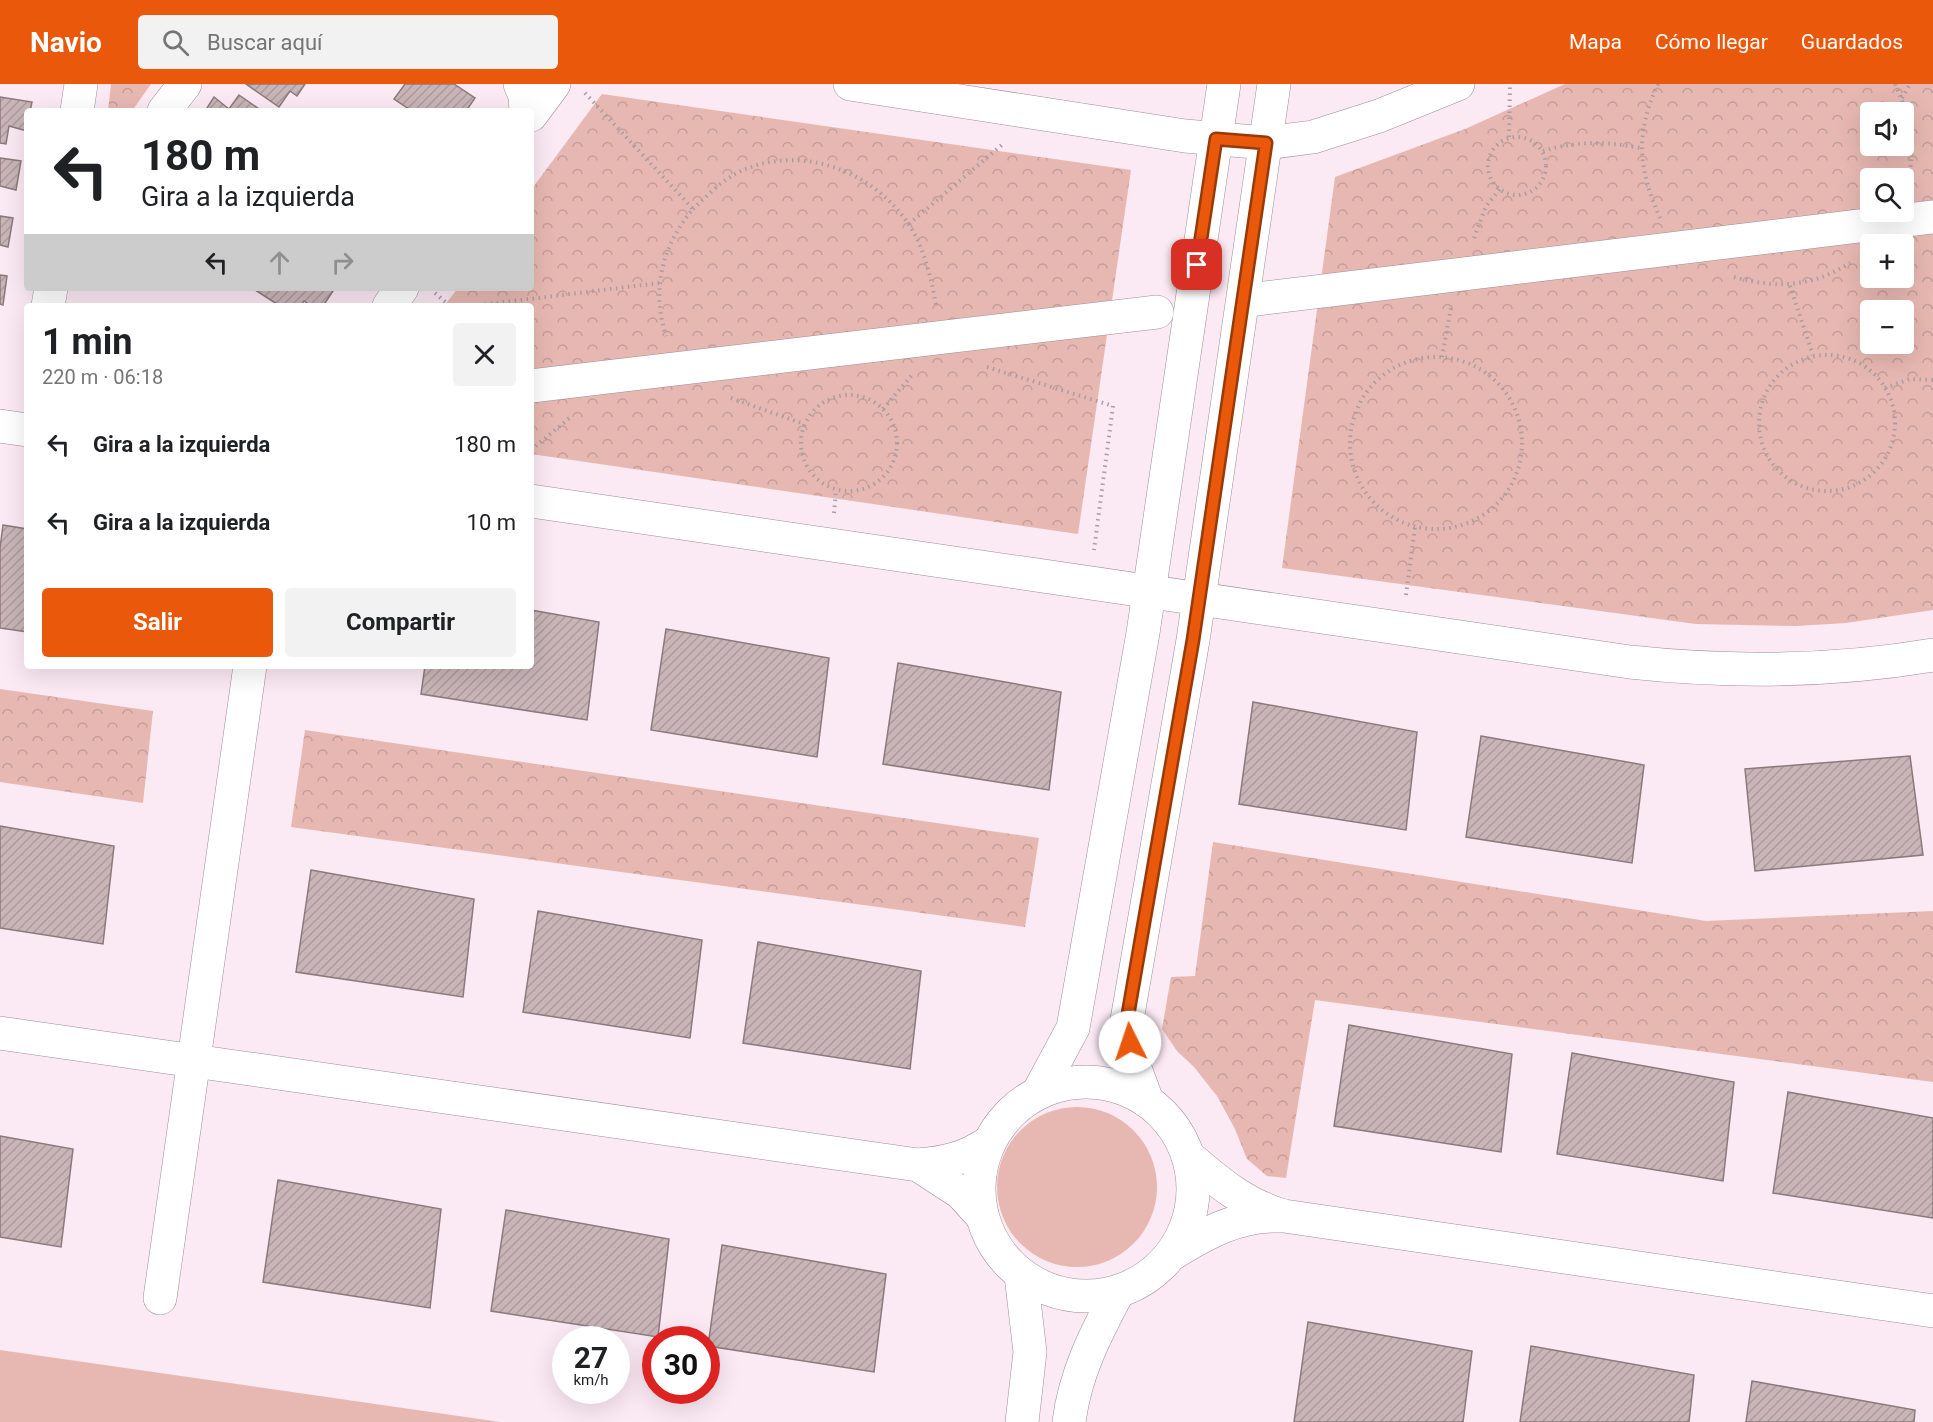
<!DOCTYPE html>
<html lang="es">
<meta charset="utf-8">
<style>
:root{--surface:#fff;--page:#f2f2f2;--text:#202124;--muted:#757577;--accent:#ea580c}
body{margin:0;font-family:Roboto,sans-serif;background:var(--page);color:var(--text);height:100vh;display:flex;flex-direction:column;font-size:22px;white-space:nowrap}
*{box-sizing:border-box;margin:0}
p{font-size:20px;color:var(--muted)}
.icon{flex:none;width:33px;height:33px;fill:none;stroke:currentColor;stroke-width:2;stroke-linecap:round;stroke-linejoin:round}
.map{position:relative;flex:1;overflow:hidden}
.drawer{position:absolute;left:24px;top:219px;width:510px;height:366px;display:flex;flex-direction:column;background:var(--surface);border-radius:6px;box-shadow:0 6px 24px #0002}
.drawer>*{flex:none}
.hud{position:absolute;left:24px;top:24px;width:510px;height:183px;border-radius:6px;box-shadow:0 6px 24px #0002;background:#fff;color:var(--text);overflow:hidden}
.controls{position:absolute;left:1860px;top:18px;display:grid;gap:12px}
.controls a{display:grid;place-items:center;width:54px;height:54px;border-radius:6px;background:var(--surface);box-shadow:0 6px 24px #0002;font-size:30px}
.speed{position:absolute;left:552px;top:1242px;display:flex;gap:12px;font-size:30px;font-weight:700;text-align:center}
.speed>*{display:grid;place-content:center;width:78px;height:78px;border-radius:50%;background:var(--surface);box-shadow:0 6px 24px #0002;line-height:1}
.speed small{font-size:15px;font-weight:400}
.speed .limit{border:9px solid #d22;background:#fff;color:#111}
.pin{position:absolute;display:grid;place-items:center;width:51px;height:51px;color:#fff;margin:-26px;border-radius:12px;box-shadow:0 3px 9px #0006}
.me{position:absolute;width:66px;margin:-33px;rotate:356deg;stroke-linejoin:round;filter:drop-shadow(0 0 4px #0008)}
.turn{display:flex;align-items:center;gap:21px;height:126px;padding:0 18px;font-size:27px}
.turn .icon{width:78px;height:78px;stroke-width:2.5}
.turn b{display:block;font-size:42px;line-height:51px}
.lanes{display:flex;align-items:center;height:57px;padding:0 18px;background:#0003;justify-content:center;gap:30px;direction:ltr}
.lanes .off{opacity:.35}
.round{display:grid;place-items:center;flex:none;width:63px;height:63px;border-radius:6px;background:var(--page)}
.overview{display:flex;align-items:center;justify-content:space-between;height:102px;padding:0 18px}
h1{font-size:36px;font-weight:700;line-height:45px}
.primary-button{display:flex;gap:12px;margin-top:auto;padding:12px 18px}
.primary-button a{flex:1;height:69px;border-radius:6px;background:var(--accent);color:#fff;font-size:24px;font-weight:700;line-height:69px;text-align:center}
.primary-button a+a{background:var(--page);color:var(--text)}
ul{padding:0;list-style:none}
li{display:flex;align-items:center;gap:18px;height:78px;padding:0 18px}
li div{flex:1}
li b{display:block;font-size:22px}
li em{font-style:normal}
header{display:flex;align-items:center;gap:36px;box-sizing:border-box;height:84px;padding:0 30px;background:var(--accent);color:#fff}
header strong{font-size:28px}
nav{display:flex;gap:33px;margin-inline-start:auto;font-size:21px}
.search{width:420px;height:54px;background:var(--page);display:flex;align-items:center;gap:15px;box-sizing:border-box;padding:0 21px;border-radius:6px;color:var(--muted);font-size:22px}
.map>svg:first-child{display:block}
.grass{fill:#e7b8b1}
.park{fill:url(#park-crowns);fill-rule:evenodd}
.building{fill:url(#building-hatch);stroke:#8b797c;stroke-width:1.5}
.lines{fill:none;stroke-linecap:round;stroke-linejoin:round}
.minor-casing{stroke:#9e8e97;stroke-width:34}
.path{stroke:#a99ca3;stroke-width:4;stroke-dasharray:1.5 4.5;stroke-linecap:butt}
.minor{stroke:#fff;stroke-width:33}
.route-casing{stroke:#983908;stroke-width:15}
.route{stroke:#ea580c;stroke-width:10}
</style>
<header>
<strong>Navio</strong>
<div class="search"><svg class="icon" aria-label="search" viewBox="0 0 24 24"><circle cx="10" cy="10" r="6"/><path d="M15 15l6 6"/></svg>Buscar aquí</div>
<nav><a>Mapa</a><a>Cómo llegar</a><a>Guardados</a></nav>
</header>
<div class="map">
<svg width="1933" height="1338" viewBox="0 0 1933 1338">
<defs>
<pattern id="park-crowns" width="20" height="18" patternUnits="userSpaceOnUse" patternTransform="scale(1.5)"><rect width="20" height="18" fill="#e7b8b1"/><path d="M2 6a3 3 0 1 1 6 0M12 15a3 3 0 1 1 6 0" fill="none" stroke="#c59d97"/></pattern>
<pattern id="building-hatch" width="6" height="6" patternUnits="userSpaceOnUse" patternTransform="scale(1.5)"><rect width="6" height="6" fill="#c9b5b8"/><path d="M-1 1l2-2M0 6l6-6M5 7l2-2" fill="none" stroke="#ac9b9d"/></pattern>
</defs>
<rect width="100%" height="100%" fill="#fbe9f3"/>
<g class="grass">
<circle cx="1077" cy="1103" r="80"/>
<polygon points="0,1266 500,1338 0,1338"/>
</g>
<g class="park">
<polygon points="111,0 151,0 132,27 108,27"/>
<path d="M1565 0H1933V526L1846 539 1796 542 1696 540 1282 484 1335 93 1465 45ZM1870 28H1904V62H1870ZM1870 94H1904V128H1870ZM1870 160H1904V194H1870ZM1870 226H1904V260H1870Z"/>
<polygon points="602,10 1131,86 1078,450 531,370 531,222 444,222 458,204 531,204 531,106"/>
<polygon points="0,605 153,627 143,719 0,698"/>
<polygon points="305,646 1039,754 1025,843 291,743"/>
<polygon points="1213,758 1706,837 1933,827 1933,998 1315,916 1286,1094 1267,1092 1247,1075 1235,1045 1217,1012 1194,983 1177,967 1162,945 1171,893 1195,892"/>
</g>
<g class="building">
<polygon points="246,0 305,0 297,12 290,7 279,23"/>
<polygon points="405,0 454,0 475,14 466,27 412,27 394,15"/>
<polygon points="239,11 262,27 205,27 214,13 229,25"/>
<polygon points="0,13 32,18 30,27 27,27 27,47 9,42 6,60 0,59"/>
<polygon points="0,74 21,77 16,106 0,102"/>
<polygon points="0,132 13,134 8,163 0,161"/>
<polygon points="0,191 7,192 3,221 0,220"/>
<polygon points="256,204 335,204 323,222 311,222 304,217 300,222 280,222 255,206"/>
<polygon points="3,441 27,445 27,548 0,544 0,464"/>
<polygon points="531,526 599,538 587,636 421,610 425,582 531,582"/>
<polygon points="666,545 829,574 817,673 651,646"/>
<polygon points="898,579 1061,608 1049,706 883,680"/>
<polygon points="1253,618 1417,648 1406,746 1239,720"/>
<polygon points="1481,652 1644,681 1632,779 1466,753"/>
<polygon points="1910,672 1923,771 1755,787 1745,685"/>
<polygon points="0,742 114,762 103,860 0,844"/>
<polygon points="311,786 474,815 463,913 296,888"/>
<polygon points="538,827 702,856 690,954 523,928"/>
<polygon points="758,858 921,887 910,985 743,959"/>
<polygon points="1349,941 1512,970 1501,1068 1334,1042"/>
<polygon points="1572,969 1734,998 1723,1097 1557,1070"/>
<polygon points="1788,1008 1933,1034 1933,1134 1773,1109"/>
<polygon points="0,1052 73,1065 61,1163 0,1153"/>
<polygon points="278,1096 441,1125 430,1224 263,1198"/>
<polygon points="506,1126 669,1155 658,1253 491,1227"/>
<polygon points="722,1161 886,1190 874,1288 708,1262"/>
<polygon points="1308,1238 1472,1267 1463,1338 1294,1338"/>
<polygon points="1531,1262 1694,1291 1689,1338 1520,1338"/>
<polygon points="1752,1297 1915,1326 1914,1338 1746,1338"/>
</g>
<g class="lines">
<defs>
<g id="minor">
<polyline points="520,0 525,12 526,27"/>
<polyline points="850,0 1185,52 1266,59 1313,53 1379,32 1458,0"/>
<polyline points="77,27 81,0"/>
<polyline points="164,27 185,0"/>
<polyline points="531,31 554,0"/>
<polyline points="1249,216 1933,133"/>
<polyline points="48,222 51,204"/>
<polyline points="389,222 402,204"/>
<polyline points="531,302 1157,228"/>
<polyline points="0,342 27,346"/>
<path d="M531 417 1630 578C1732 589 1832 588 1933 571"/>
<path d="M0 949 918 1081C946 1079 965 1074 988 1059"/>
<circle cx="1086" cy="1105" r="107"/>
<polyline points="1038,1009 1073,944 1143,549 1224,0"/>
<polyline points="1147,1017 1133,979 1127,936 1193,556 1274,0"/>
<path d="M1188 1072C1218 1098 1245 1121 1284 1132L1933 1227"/>
<polyline points="918,1081 961,1109 981,1131"/>
<path d="M1172 1170C1206 1149 1238 1131 1279 1132"/>
<polyline points="1021,1191 1030,1268 1022,1338"/>
<polyline points="160,1214 250,582"/>
<path d="M1069 1338C1075 1290 1095 1251 1118 1208"/>
</g>
</defs>
<use href="#minor" class="minor-casing"/>
<g class="path">
<path d="M1658 0C1635 50 1638 84 1660 134"/>
<path d="M1895 0C1913 40 1914 61 1908 104"/>
<path d="M585 9 693 125C662 162 651 205 666 252"/>
<polyline points="1902,14 1910,0"/>
<circle cx="1517" cy="82" r="29"/>
<polyline points="1509,53 1510,0"/>
<path d="M1543 67C1577 57 1605 57 1640 64"/>
<path d="M693 125C707 112 722 96 739 88 800 59 871 86 908 139 924 163 931 193 936 221"/>
<polyline points="909,140 1004,59"/>
<polyline points="1474,154 1486,122 1500,105"/>
<path d="M1734 193C1777 205 1812 203 1850 179"/>
<polyline points="1790,202 1813,271"/>
<polyline points="435,209 450,222"/>
<polyline points="473,222 659,199"/>
<circle cx="1827" cy="339" r="68"/>
<polyline points="1442,273 1451,224"/>
<circle cx="1436" cy="359" r="86"/>
<polyline points="987,283 1113,322 1094,466"/>
<polyline points="1885,304 1910,295 1933,296"/>
<circle cx="849" cy="359" r="48"/>
<polyline points="731,314 804,340"/>
<polyline points="883,325 912,291"/>
<polyline points="531,366 572,332"/>
<polyline points="834,429 836,406"/>
<polyline points="1406,511 1415,443"/>
</g>
<use href="#minor" class="minor"/>
</g>
<g class="lines">
<defs>
<polyline id="route" points="1130,958 1127,936 1193,556 1266,59 1216,55 1197,181"/>
</defs>
<use href="#route" class="route-casing"/>
<use href="#route" class="route"/>
</g>
</svg>
<div class="controls">
<a><svg class="icon" aria-label="sound" viewBox="0 0 24 24"><path d="M4 9h4l5-4v14l-5-4H4zM17 9q2 3 0 6"/></svg></a>
<a><svg class="icon" aria-label="search" viewBox="0 0 24 24"><circle cx="10" cy="10" r="6"/><path d="M15 15l6 6"/></svg></a>
<a>+</a>
<a>−</a>
</div>
<div class="speed"><div>27<small>km/h</small></div><div class="limit">30</div></div>
<div class="pin" style="left:1197px;top:181px;background:#d93025"><svg class="icon" aria-label="arrive" viewBox="0 0 24 24"><path d="M6 21V4h12l-3 4 3 4H6"/></svg></div>
<svg class="me" style="left:1130px;top:958px" viewBox="-20 -20 40 40"><circle r="19" fill="#fff"/><path d="M0-13L10 11 0 6-10 11z" fill="#ea580c"/></svg>
<div class="hud">
<div class="turn"><svg class="icon" aria-label="left" viewBox="0 0 24 24"><path d="M17 20v-9H6M10 6l-5 5 5 5"/></svg><div><b>180 m</b>Gira a la izquierda</div></div>
<div class="lanes"><svg class="icon" aria-label="left" viewBox="0 0 24 24"><path d="M17 20v-9H6M10 6l-5 5 5 5"/></svg><svg class="icon off" aria-label="ahead" viewBox="0 0 24 24"><path d="M12 20V5M6 11l6-6 6 6"/></svg><svg class="icon off" aria-label="right" viewBox="0 0 24 24"><path d="M7 20v-9h11M14 6l5 5-5 5"/></svg></div>
</div>
<section class="drawer">
<div class="overview"><div><h1>1 min</h1><p>220 m · 06:18</p></div><a class="round"><svg class="icon" aria-label="close" viewBox="0 0 24 24"><path d="M6 6l12 12M18 6L6 18"/></svg></a></div>
<ul>
<li><svg class="icon" aria-label="left" viewBox="0 0 24 24"><path d="M17 20v-9H6M10 6l-5 5 5 5"/></svg><div><b>Gira a la izquierda</b></div><em>180 m</em></li>
<li><svg class="icon" aria-label="left" viewBox="0 0 24 24"><path d="M17 20v-9H6M10 6l-5 5 5 5"/></svg><div><b>Gira a la izquierda</b></div><em>10 m</em></li>
</ul>
<div class="primary-button"><a>Salir</a><a>Compartir</a></div>
</section>
</div>
